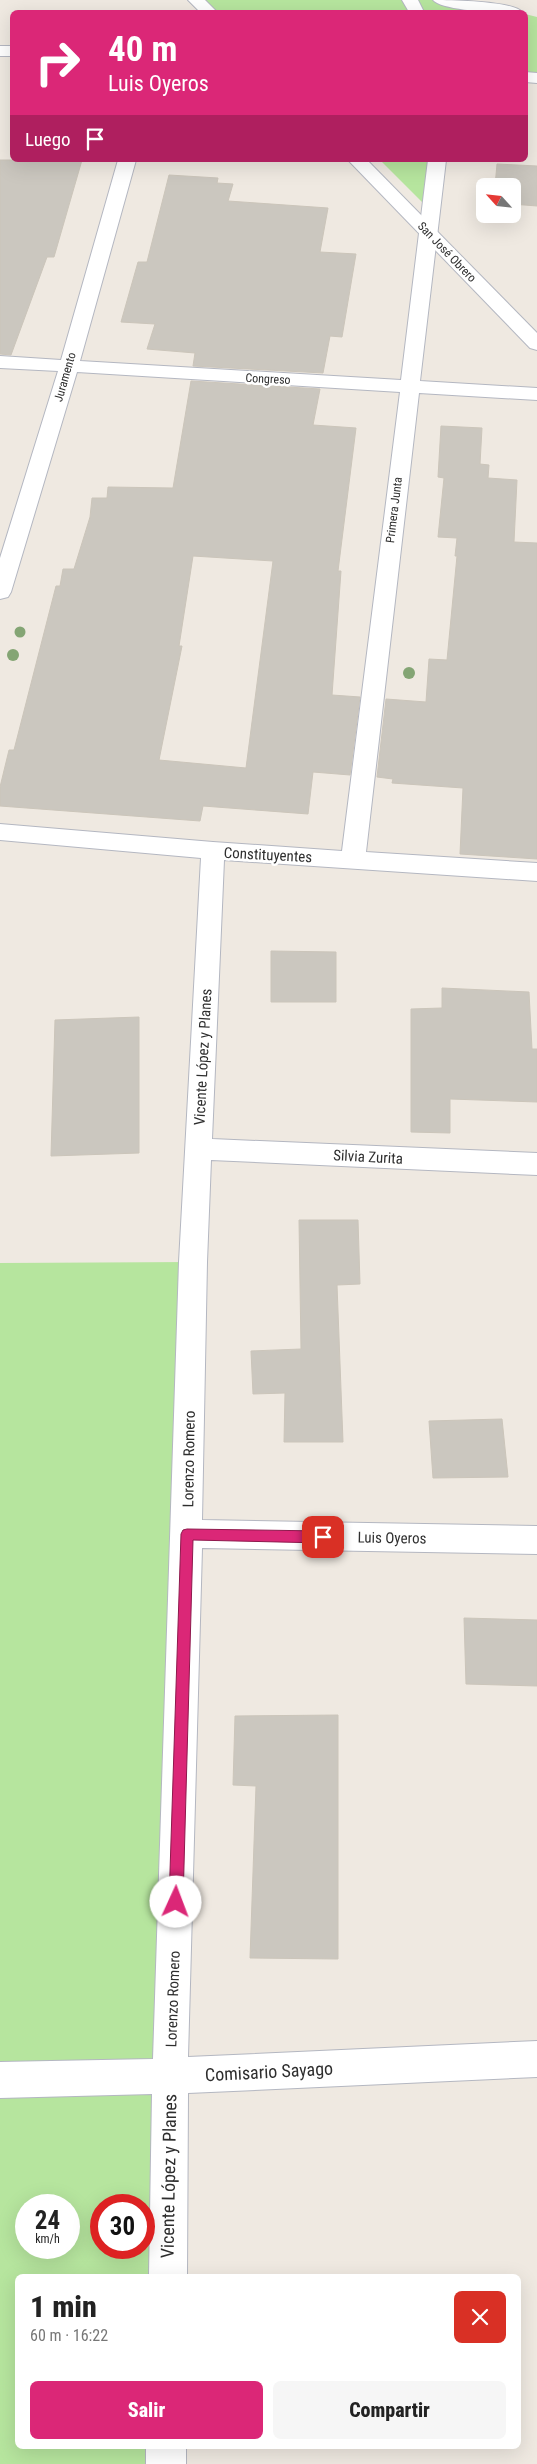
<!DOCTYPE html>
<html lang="es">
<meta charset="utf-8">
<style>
:root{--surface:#fff;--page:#f6f6f6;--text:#222;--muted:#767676;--accent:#db2777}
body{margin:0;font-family:"Roboto Condensed",sans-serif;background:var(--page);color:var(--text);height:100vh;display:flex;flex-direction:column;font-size:19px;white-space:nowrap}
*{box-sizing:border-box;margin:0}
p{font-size:16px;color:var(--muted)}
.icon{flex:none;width:28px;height:28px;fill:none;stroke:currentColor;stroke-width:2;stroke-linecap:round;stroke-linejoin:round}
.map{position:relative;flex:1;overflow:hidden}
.side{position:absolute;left:15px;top:2274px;width:506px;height:175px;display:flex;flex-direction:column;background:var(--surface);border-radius:8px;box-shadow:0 5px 20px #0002}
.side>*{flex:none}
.guide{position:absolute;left:10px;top:10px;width:518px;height:152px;border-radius:8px;box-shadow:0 5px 20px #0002;background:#db2777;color:#fff;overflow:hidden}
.needle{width:32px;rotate:297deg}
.controls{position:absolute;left:476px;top:178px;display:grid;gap:10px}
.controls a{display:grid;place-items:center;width:45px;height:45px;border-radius:8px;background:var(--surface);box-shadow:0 5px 20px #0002;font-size:25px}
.speed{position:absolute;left:15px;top:2194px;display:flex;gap:10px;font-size:25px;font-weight:700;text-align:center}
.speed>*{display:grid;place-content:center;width:65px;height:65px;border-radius:50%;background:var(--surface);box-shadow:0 5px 20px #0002;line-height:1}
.speed small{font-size:12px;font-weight:400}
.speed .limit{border:8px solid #d22;background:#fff;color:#111}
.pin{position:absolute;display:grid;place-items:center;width:42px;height:42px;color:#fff;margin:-21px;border-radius:10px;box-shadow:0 2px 8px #0006}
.me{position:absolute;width:55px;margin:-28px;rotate:2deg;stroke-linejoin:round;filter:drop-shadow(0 0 4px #0008)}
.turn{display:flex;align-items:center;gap:18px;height:105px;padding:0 15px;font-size:22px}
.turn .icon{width:65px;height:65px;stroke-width:2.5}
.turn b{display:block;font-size:35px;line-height:42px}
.then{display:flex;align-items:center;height:48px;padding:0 15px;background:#0003;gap:10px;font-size:19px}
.round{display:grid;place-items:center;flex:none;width:52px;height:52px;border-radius:8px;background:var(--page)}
.overview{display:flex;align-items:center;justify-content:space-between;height:85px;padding:0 15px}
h1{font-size:30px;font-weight:800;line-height:38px}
.button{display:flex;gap:10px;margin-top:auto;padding:10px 15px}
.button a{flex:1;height:58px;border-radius:8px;background:var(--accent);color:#fff;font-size:20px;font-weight:800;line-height:58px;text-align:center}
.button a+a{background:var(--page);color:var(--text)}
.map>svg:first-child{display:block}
.green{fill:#b6e59e;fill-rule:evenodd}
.building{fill:#cbc7bf;stroke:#cbc5ba;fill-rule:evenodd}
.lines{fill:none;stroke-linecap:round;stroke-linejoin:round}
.minor-casing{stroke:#b4b7c1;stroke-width:2}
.tertiary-casing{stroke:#b4b7c1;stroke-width:2}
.minor{fill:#fff;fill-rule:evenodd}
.tertiary{fill:#fff;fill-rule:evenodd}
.tree{fill:#84a574}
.route{fill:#db2777;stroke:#8e194d}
.labels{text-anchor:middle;stroke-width:5;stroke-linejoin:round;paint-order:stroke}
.far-street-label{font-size:12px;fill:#2e2e2e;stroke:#fff}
.street-label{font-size:15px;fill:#2e2e2e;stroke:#fff}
.near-street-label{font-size:18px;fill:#2e2e2e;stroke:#fff}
</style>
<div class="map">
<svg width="537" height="2464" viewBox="0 0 537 2464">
<rect width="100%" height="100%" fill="#efe9e1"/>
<g class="green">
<polygon points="196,0 441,0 514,12 209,12"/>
<polygon points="525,14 537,17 537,78 525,77"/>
<polygon points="380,160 428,160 423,203"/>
<path d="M193 1262 170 2076 168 2276H18V2446H166V2464H0V1263ZM26 2205H69V2248H26ZM101 2205H144V2248H101Z"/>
</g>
<g class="building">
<polygon points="0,160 82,160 54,257 47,257 11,355 0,354"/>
<polygon points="497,164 537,166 537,206 512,204 512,186 495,186"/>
<polygon points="169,175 218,178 217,183 233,184 228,201 328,208 320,252 356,254 342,337 330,336 323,373 193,366 195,353 147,349 155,324 121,322 138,262 147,262"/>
<path d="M191 381 320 389 313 425 356 428 338 571H341L332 695 360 697 350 775 313 772 308 814 203 806 200 821 0 806V787L9 750H14L56 586H60L63 569H74L90 517 92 498H107L108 487 173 488ZM193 556 273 561 246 768 159 760 182 646H179Z"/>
<polygon points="441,426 482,428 480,464 489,465 488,478 517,480 514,542 537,543 537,859 460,854 463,788 392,783 393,779 377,777 386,699 426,702 429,659 447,660 457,556 455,556 457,538 438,537 444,478 438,477"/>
<polygon points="271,951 336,952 336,1002 271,1002"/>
<polygon points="442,988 529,992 532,1049 537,1049 537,1102 450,1099 450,1133 411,1132 411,1009 442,1008"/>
<polygon points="139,1017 139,1153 51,1156 55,1020"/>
<polygon points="299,1220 358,1220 360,1284 337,1285 343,1442 284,1442 285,1393 253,1394 251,1351 301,1349"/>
<polygon points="502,1419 508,1477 433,1478 429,1421"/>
<polygon points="464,1618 537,1620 537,1686 466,1684"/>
<polygon points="338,1715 338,1959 250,1958 256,1786 233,1785 235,1716"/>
</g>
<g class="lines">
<defs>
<g id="minor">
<polygon points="402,0 418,0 424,12 409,12"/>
<path d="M433 0C448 0 514 1 522 12 508 14 441 11 433 0Z"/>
<rect x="0" y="46" width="12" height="10"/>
<polygon points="525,72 537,73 537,83 525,82"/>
<polygon points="118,160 136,160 80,361 401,380 428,160 446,160 420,381 537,388 537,400 419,393 366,852 537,863 537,881 224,860 212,1139 537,1153 537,1175 211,1160 207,1262 202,1520 537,1526 537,1554 202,1548 188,2057 537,2041 537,2077 188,2093 187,2276 149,2276 152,2094 0,2098 0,2062 153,2059 179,1262 201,858 0,840 0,824 213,842 342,851 400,392 77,372 11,592 8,597 0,599 0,558 58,371 0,368 0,356 61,360"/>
<rect x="146" y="2446" width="40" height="18"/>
</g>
<g id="tertiary">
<polygon points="188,0 205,0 217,12 200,12"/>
<polygon points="348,160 367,160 537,333 537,350 530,348"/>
</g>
</defs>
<use href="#minor" class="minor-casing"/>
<use href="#tertiary" class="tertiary-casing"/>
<use href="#minor" class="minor"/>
<use href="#tertiary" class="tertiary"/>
</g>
<g class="tree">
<circle cx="20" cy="632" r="5.5"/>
<circle cx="13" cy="655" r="6"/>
<circle cx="409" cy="673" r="6"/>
</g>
<polygon class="route" points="187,1529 323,1531 328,1533 329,1537 328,1541 323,1543 193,1540 183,1902 181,1907 176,1909 171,1907 169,1902 181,1534 183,1530"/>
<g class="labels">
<g class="far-street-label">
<text transform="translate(447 252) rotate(46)" y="4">San José Obrero</text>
<text transform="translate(65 377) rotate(-74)" y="4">Juramento</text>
<text transform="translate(268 379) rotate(3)" y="4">Congreso</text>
<text transform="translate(394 510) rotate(-83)" y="4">Primera Junta</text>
</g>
<g class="street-label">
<text transform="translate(268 855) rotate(3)" y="5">Constituyentes</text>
<text transform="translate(203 1057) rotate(-87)" y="5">Vicente López y Planes</text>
<text transform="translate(368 1157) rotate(3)" y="5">Silvia Zurita</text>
<text transform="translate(189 1459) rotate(-89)" y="5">Lorenzo Romero</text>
<text transform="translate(392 1538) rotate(1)" y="5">Luis Oyeros</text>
<text transform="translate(173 1999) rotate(-88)" y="5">Lorenzo Romero</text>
</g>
<g class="near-street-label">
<text transform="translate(269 2072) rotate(-3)" y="6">Comisario Sayago</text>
<text transform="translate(169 2176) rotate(-89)" y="6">Vicente López y Planes</text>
</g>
</g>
</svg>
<div class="controls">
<a><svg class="needle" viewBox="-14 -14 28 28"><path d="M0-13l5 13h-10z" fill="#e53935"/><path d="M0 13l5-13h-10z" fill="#767676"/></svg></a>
</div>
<div class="speed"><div>24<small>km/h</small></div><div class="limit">30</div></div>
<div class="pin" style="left:323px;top:1537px;background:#d93025"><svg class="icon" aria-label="arrive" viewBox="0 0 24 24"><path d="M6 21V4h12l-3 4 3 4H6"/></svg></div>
<svg class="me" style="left:176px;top:1902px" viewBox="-20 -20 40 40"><circle r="19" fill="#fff"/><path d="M0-13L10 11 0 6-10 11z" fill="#db2777"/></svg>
<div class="guide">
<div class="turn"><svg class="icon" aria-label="right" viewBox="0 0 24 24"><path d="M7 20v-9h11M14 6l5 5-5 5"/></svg><div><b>40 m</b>Luis Oyeros</div></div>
<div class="then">Luego<svg class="icon" aria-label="arrive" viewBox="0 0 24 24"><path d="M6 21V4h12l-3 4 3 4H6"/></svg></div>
</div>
<section class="side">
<div class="overview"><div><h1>1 min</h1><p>60 m · 16:22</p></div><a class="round" style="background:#d93025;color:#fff"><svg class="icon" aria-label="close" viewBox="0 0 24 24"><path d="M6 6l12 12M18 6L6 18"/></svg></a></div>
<div class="button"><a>Salir</a><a>Compartir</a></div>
</section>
</div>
